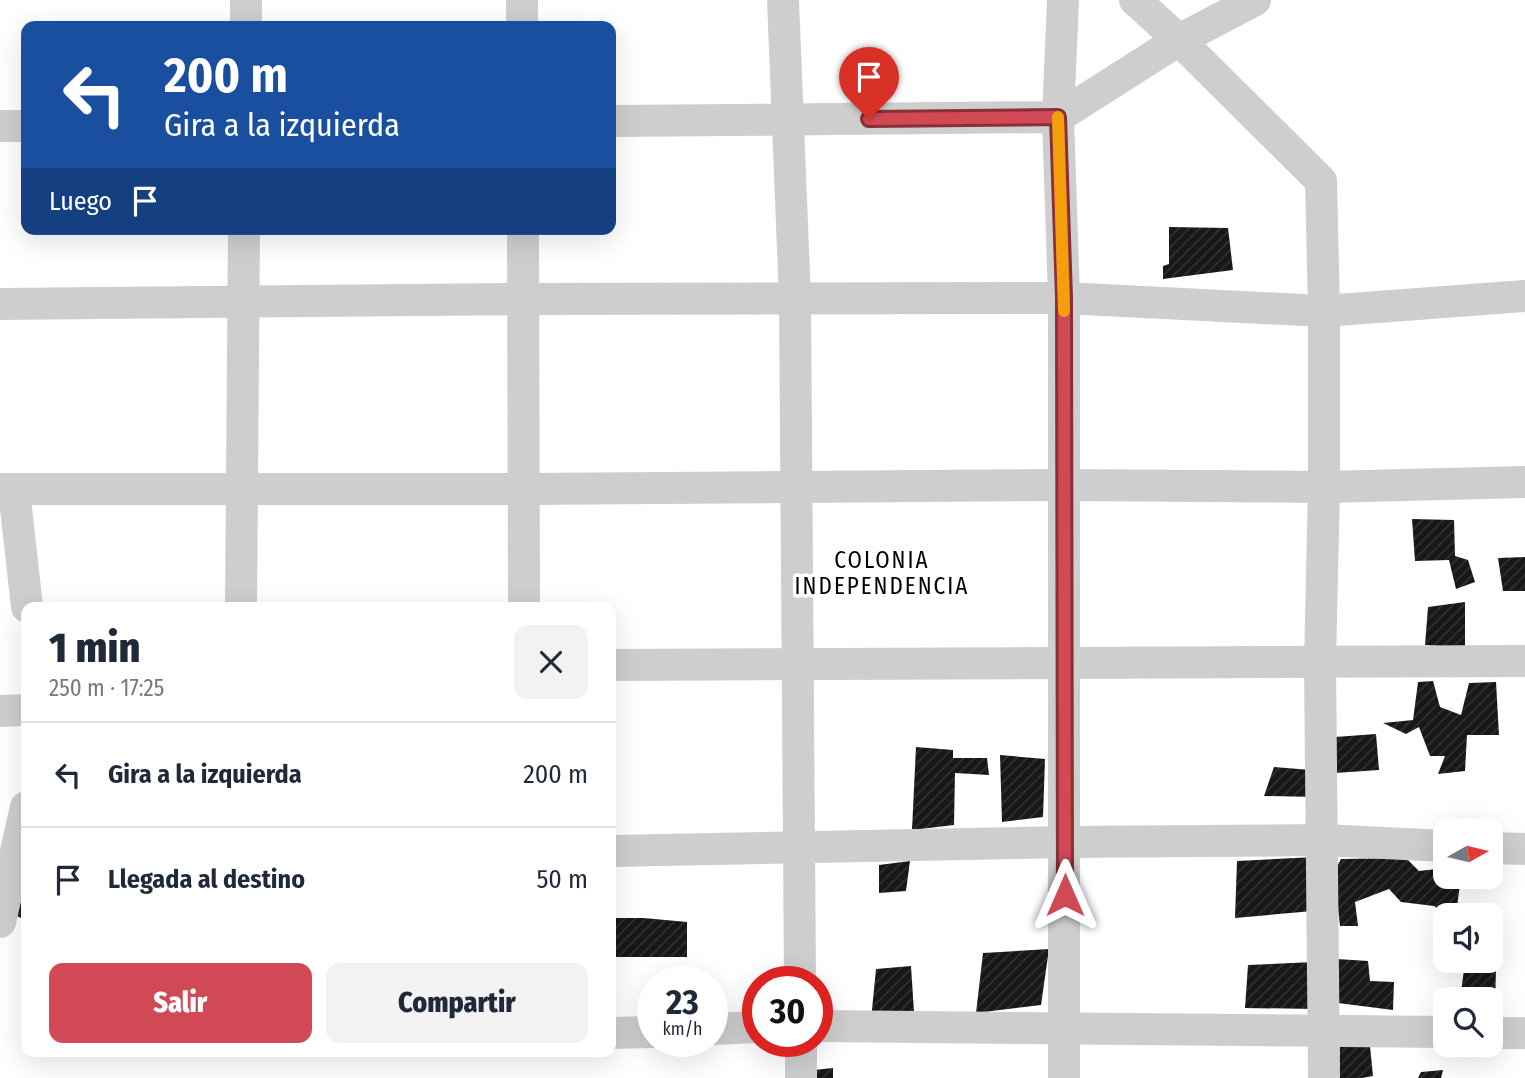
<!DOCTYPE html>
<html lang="es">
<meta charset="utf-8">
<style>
:root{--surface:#fff;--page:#f2f2f3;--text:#1f2937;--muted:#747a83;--line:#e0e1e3;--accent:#d24956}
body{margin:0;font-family:"Fira Sans Condensed",sans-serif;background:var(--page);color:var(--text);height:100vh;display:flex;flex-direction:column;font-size:26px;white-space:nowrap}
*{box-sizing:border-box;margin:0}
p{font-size:23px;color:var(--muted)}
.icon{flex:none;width:38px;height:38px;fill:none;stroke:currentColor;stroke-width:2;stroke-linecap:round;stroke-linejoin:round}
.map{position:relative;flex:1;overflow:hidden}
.side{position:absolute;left:21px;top:602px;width:595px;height:455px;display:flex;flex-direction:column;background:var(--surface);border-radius:14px;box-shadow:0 7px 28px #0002}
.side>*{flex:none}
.guide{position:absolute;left:21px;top:21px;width:595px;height:214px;border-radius:14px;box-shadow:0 7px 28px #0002;background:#1a4fa0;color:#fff;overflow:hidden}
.needle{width:46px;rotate:82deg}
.controls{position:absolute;left:1433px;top:819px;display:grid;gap:14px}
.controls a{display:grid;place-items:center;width:70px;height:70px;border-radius:14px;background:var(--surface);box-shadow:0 7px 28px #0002;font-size:35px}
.speed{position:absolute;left:637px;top:966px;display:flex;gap:14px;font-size:35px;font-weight:700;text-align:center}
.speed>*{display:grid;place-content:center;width:91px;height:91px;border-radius:50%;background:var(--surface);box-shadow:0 7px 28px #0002;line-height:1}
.speed small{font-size:18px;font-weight:400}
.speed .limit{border:10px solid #d22;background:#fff;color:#111}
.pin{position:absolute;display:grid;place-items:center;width:60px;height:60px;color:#fff;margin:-72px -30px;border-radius:50% 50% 50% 0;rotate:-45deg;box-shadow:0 0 7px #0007}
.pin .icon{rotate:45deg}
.me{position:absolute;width:77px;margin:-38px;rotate:0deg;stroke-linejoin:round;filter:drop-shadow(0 0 5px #0008)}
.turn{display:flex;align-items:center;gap:24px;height:147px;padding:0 28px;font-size:32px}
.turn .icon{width:91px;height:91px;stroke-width:2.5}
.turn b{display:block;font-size:49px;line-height:60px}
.then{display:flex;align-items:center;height:66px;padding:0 28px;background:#0003;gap:14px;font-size:26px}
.round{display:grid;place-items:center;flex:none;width:74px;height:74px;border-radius:14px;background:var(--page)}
.headline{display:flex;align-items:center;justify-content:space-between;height:119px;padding:0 28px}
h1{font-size:42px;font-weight:800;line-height:52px}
.primary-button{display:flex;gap:14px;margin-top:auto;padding:14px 28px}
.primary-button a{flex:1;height:80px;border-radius:14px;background:var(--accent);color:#fff;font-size:28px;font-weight:800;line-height:80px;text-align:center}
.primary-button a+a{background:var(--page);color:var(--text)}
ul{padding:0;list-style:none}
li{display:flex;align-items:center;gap:21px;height:105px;padding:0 28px;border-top:2px solid var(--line)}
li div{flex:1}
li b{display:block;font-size:26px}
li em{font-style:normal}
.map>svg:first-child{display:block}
.building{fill:url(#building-hatch)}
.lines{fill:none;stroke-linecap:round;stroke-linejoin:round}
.street{stroke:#cecece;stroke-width:32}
.route-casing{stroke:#882f38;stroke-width:18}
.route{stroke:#d24956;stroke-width:12}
.slow{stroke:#f59e0b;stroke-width:12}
.labels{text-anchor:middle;stroke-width:7;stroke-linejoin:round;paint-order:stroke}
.neighbourhood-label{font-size:23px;letter-spacing:2px;fill:#000;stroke:#fff}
</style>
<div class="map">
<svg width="1525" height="1078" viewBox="0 0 1525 1078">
<defs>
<pattern id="building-hatch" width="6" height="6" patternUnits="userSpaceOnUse" patternTransform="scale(1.75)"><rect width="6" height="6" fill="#181818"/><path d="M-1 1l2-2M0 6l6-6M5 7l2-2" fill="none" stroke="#313131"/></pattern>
</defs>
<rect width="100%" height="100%" fill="#fff"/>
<g class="building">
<polygon points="1169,227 1228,228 1233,270 1163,279 1163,266 1169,264"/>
<polygon points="1412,519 1454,520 1455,556 1468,560 1475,582 1456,589 1449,560 1415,561"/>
<polygon points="1525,557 1525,591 1503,591 1498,558"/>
<polygon points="1465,602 1465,648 1425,645 1428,607"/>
<polygon points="1433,681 1440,707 1461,715 1469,683 1496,682 1499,735 1467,735 1465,771 1438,774 1445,756 1430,756 1419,727 1406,734 1383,723 1413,720 1418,682"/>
<polygon points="1376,734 1379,770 1335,773 1335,737"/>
<polygon points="916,747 953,750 953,758 987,758 989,775 955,773 954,825 912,830"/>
<polygon points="1000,755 1045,759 1043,817 1002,822"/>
<polygon points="1274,767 1311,770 1315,797 1264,796"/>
<polygon points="1315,857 1313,911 1235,918 1237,861"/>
<polygon points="1406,858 1419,871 1446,868 1446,877 1461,877 1456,914 1447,915 1434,906 1401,902 1389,889 1355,902 1358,926 1340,926 1334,872 1341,859"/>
<polygon points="910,861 906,891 879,893 879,865"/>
<polygon points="12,882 26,890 26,920 7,912"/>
<polygon points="611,918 644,918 687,922 687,957 611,957"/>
<polygon points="1049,949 1041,1005 976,1013 983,953"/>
<polygon points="1337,959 1368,961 1370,981 1394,982 1393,1010 1338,1003"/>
<polygon points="1314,962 1316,1009 1245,1008 1248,965"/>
<polygon points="911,966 914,1012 871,1020 876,969"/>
<polygon points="1496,969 1495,1004 1491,1004 1491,999 1460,999 1464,970"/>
<polygon points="1340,1036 1369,1036 1373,1076 1362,1078 1339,1078"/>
<polygon points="833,1068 833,1078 804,1078 804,1071"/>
<polygon points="1443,1070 1441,1078 1418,1078 1421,1072"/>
</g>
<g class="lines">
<g class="street">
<polyline points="522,0 522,26"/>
<polyline points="783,0 795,299 800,982"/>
<polyline points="1063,0 1058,117 1064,298 1064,1078"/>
<polyline points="1135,0 1179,40 1321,181 1324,311 1324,487 1320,662 1324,1078"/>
<polyline points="246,26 246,0"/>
<polyline points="611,121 1058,117 1179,40 1255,0"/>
<polyline points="0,126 26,126"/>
<polyline points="523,229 524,607"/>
<polyline points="0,304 523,299 1064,298 1324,311 1525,296"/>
<polyline points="0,489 524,489 1064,485 1324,487 1525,482"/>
<polyline points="14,490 27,607"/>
<polyline points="241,607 244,229"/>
<polyline points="611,665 1525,661"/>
<polyline points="0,711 26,710"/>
<polyline points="1491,848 1525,849"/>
<polyline points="611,851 1065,842 1322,840 1446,846"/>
<polyline points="0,922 26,807"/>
<polyline points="817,1026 1446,1032"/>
<polyline points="712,1029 758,1027"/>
<polyline points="611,1033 653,1032"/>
<polyline points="1491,1033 1525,1033"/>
<polyline points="801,1041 801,1078"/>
</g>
</g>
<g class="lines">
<defs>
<polyline id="route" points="869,119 1058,117 1064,298 1065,895"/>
</defs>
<use href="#route" class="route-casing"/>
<use href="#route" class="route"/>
<polyline class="slow" points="1058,117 1064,311"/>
</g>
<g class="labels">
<g class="neighbourhood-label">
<text x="882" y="568">COLONIA<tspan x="882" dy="26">INDEPENDENCIA</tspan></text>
</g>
</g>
</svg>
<div class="controls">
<a><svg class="needle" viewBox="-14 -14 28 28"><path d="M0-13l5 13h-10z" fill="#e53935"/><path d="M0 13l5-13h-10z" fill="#747a83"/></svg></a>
<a><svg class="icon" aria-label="sound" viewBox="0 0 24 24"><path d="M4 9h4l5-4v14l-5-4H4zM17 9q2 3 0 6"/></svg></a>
<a><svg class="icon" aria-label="search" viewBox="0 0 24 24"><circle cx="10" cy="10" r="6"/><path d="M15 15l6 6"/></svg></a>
</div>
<div class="speed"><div>23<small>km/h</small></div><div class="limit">30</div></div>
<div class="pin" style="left:869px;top:119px;background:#d93025"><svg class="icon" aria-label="arrive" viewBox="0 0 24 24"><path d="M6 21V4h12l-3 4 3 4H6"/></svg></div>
<svg class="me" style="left:1065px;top:895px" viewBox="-20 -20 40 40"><path d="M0-17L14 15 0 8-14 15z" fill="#d24956" stroke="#fff" stroke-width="4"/></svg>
<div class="guide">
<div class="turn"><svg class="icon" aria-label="left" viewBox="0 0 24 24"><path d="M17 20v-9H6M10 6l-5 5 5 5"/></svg><div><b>200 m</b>Gira a la izquierda</div></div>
<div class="then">Luego<svg class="icon" aria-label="arrive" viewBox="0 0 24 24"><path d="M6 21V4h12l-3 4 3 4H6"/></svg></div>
</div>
<section class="side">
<div class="headline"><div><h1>1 min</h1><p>250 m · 17:25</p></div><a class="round"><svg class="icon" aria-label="close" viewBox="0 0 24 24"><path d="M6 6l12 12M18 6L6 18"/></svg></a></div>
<ul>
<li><svg class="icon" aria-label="left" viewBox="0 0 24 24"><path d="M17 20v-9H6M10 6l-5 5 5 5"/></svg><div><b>Gira a la izquierda</b></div><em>200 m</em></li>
<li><svg class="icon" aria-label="arrive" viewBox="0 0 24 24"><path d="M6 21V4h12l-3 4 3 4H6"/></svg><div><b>Llegada al destino</b></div><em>50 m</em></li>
</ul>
<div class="primary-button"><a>Salir</a><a>Compartir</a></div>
</section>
</div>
